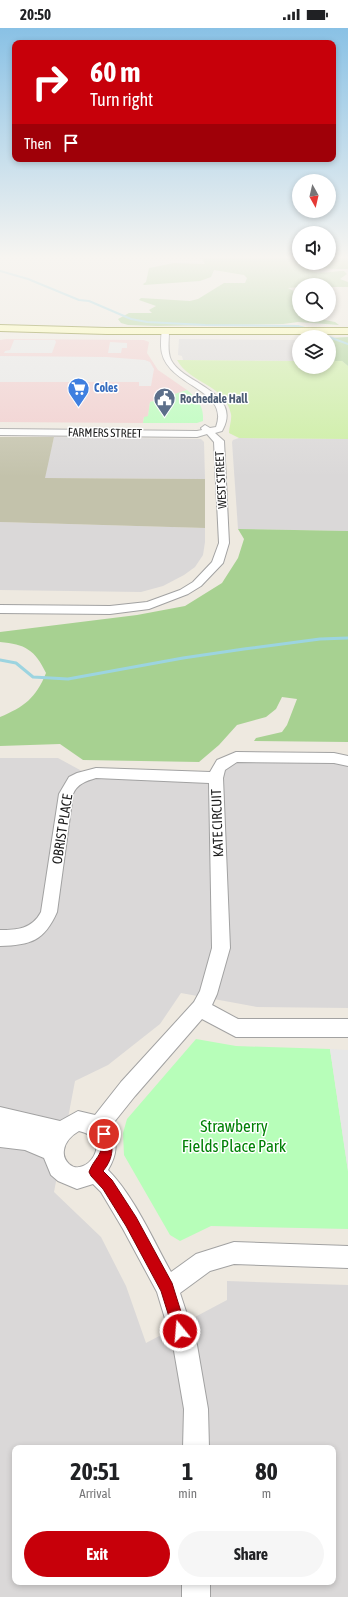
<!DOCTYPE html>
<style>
:root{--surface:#fff;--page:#f6f6f6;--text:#202124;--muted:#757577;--accent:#c7000a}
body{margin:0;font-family:"Asap Condensed",sans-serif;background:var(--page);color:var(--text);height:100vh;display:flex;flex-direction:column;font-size:15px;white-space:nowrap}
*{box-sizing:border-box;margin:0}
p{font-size:13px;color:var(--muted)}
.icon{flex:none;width:22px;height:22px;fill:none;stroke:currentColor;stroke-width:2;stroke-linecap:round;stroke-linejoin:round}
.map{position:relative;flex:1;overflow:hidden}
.panel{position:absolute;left:12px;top:1417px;width:324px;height:140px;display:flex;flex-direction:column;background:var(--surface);border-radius:8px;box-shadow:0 2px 6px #0003}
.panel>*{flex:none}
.hud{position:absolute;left:12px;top:12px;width:324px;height:122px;border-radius:8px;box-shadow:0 2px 6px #0003;background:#c7000a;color:#fff;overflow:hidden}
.needle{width:26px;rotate:172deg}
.tools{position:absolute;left:292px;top:146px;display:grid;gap:8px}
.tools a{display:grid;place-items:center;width:44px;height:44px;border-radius:50%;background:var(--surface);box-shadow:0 2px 6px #0003;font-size:20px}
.pin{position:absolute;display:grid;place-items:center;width:34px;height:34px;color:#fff;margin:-17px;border:2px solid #fff;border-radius:50%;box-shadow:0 1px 4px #0007}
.me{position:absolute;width:44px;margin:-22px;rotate:343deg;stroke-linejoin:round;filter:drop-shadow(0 0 3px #0008)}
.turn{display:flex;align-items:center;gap:14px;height:84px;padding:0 12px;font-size:18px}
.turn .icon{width:52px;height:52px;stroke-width:2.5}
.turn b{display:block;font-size:28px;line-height:34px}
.then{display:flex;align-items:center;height:38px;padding:0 12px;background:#0003;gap:8px;font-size:15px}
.eta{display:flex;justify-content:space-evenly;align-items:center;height:68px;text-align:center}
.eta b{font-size:24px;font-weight:700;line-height:28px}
.primary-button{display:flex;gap:8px;margin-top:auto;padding:8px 12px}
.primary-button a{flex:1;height:46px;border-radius:24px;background:var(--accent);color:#fff;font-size:16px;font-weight:700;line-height:46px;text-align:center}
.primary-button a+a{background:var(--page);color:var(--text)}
.status{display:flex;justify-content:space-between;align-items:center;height:28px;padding:0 20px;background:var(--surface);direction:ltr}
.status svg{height:11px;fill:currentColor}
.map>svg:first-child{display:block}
.residential{fill:#dad8d8;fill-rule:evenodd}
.commercial{fill:#f1cdcd}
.construction{fill:#c3c2ab}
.grass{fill:#caeea0}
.forest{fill:#a7d191}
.park{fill:#b7feb9}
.parking{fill:#e7e7e7}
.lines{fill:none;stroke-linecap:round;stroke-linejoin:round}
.stream-far1{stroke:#9cd4e0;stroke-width:2}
.stream{stroke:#9cd4e0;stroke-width:3}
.minor-casing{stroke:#a2a2a2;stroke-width:2}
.secondary-casing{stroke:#6e7500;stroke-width:2}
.minor{fill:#fff;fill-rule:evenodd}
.secondary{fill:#ffffad;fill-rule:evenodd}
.route{fill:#c7000a;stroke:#810006}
.labels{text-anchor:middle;stroke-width:3;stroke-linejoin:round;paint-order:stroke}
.far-shop-label{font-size:12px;font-weight:bold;fill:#366cbe;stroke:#fff;text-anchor:start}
.far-service-label{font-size:12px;font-weight:bold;fill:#4e5e75;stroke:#fff;text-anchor:start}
.far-street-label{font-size:12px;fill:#1b1b1b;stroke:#fff}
.street-label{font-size:14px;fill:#1b1b1b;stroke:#fff}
.near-park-label{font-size:17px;fill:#028106;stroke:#fff}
</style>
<div class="status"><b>20:50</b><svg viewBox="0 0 49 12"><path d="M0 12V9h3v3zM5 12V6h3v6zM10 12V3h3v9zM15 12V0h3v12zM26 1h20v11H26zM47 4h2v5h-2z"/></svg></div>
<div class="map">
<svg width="348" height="1569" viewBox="0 0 348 1569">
<rect width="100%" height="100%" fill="#eee9e0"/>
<g class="residential">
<polygon points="179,311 299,312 299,333 183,332 182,328 178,327"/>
<polygon points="54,409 201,411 204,414 205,451 44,450"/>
<polygon points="239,410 348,411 348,503 238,501 232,414 233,412"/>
<polygon points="0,494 205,500 205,514 203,527 195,539 184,547 163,558 141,564 0,562"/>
<path d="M0 730H58L91 748 218 752 229 733 348 735V980L257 979 181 965 160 996 108 1037 75 1053 54 1164 101 1209 126 1258 146 1315 227 1272V1253L348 1257V1569H0ZM15 1420H333V1554H15Z"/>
</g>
<polygon class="commercial" points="6,311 144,312 149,314 147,325 158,342 187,362 150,374 148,389 144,389 143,395 0,394 0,312"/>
<polygon class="construction" points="0,409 54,409 45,450 205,451 205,500 0,494"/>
<path class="grass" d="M177 332 299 333V339H329V333H342L348 338V411L239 410 229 405C229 399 232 392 231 386 225 356 190 356 177 332Z"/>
<g class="forest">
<path d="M201 229H287C297 231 300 238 309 242 317 247 334 243 344 243L347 246 340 251 348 254V259H329V257H299V259L288 260 299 266V287L335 294 339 297 298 294 283 296 157 298 128 297 121 295 118 291 129 285H152L149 282 156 278 139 272 141 270 190 273 198 271 224 255H245L247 250 244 247 214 242 211 249 200 253 144 257 143 256 146 254 149 240 174 235 205 236Z"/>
<path d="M329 229H348V241C335 241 321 242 310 235H329Z"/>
<polygon points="348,309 348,338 342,333 329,333 329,319 332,317 329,316 329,310"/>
<path d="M238 501 348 503V714L254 713 256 710 282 704 287 697 297 671 282 669 276 681 266 689 237 697 219 717 199 734 83 732 60 716 0 718V689C24 679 36 670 46 645 35 622 25 616 0 614V604L137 587 185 578 222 555 238 530 244 511Z"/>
</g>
<g class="park">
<path d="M187 362C198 372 204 378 203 393L197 395H143L144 389 148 388 150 374Z"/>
<polygon points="196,1011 236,1018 330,1021 348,1143 348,1201 211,1198 180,1213 170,1207 124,1127 123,1105 127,1091"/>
</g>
<g class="parking">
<polygon points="14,312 55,312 56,314 52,325 4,325 5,323 10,322"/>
<polygon points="110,314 127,315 127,320 122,320 121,325 108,325"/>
<polygon points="0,328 107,329 145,332 150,334 154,341 151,358 139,358 139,354 0,354"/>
<polygon points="330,1021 348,1022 348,1143"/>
</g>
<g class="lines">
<g class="stream-far1">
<polyline points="0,243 28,251 79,272 89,273 131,291 147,294 205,297 298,298 308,301"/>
<polyline points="315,305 328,309"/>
<polyline points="329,309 348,316"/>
</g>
<polyline class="stream" points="0,632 16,635 33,649 68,651 183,630 244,621 320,611 348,610"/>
<defs>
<g id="minor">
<path d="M162 302H165L169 304C169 312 167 324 171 332 182 355 242 364 223 401L222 403 215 405 224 413 229 515 223 535 201 558 188 566 149 581 110 586 0 585V577L110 578 147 574 180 562 193 554 212 534 219 515 214 414 207 406 197 409 0 407V401L197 403 202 402 201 400 205 397 210 400 216 399C231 359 162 359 161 318 161 313 161 307 162 302Z"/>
<path d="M236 724 334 725 348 728V738L334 735 237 734 225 742 223 750 230 920 217 966 212 977 238 991H348V1009H236L202 991 135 1068 111 1098C118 1115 117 1127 108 1142 134 1168 153 1212 171 1244L196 1226 234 1214 348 1218V1240L234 1236 210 1243 180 1265 197 1317 208 1381 209 1420H183L184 1381 173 1317 157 1264 123 1201 101 1164 93 1156 77 1161 58 1153 51 1147 44 1130 25 1122 0 1119V1079L60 1093 78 1083 95 1087 121 1054 194 974 200 963 212 920 209 755 96 750C86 753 77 756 73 766L57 884C44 913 31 917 0 918V902C17 902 32 901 41 884L59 766 69 749 77 745 96 740 210 744 217 732ZM79 1103C116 1111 85 1151 69 1136 65 1132 63 1128 64 1122 65 1114 72 1107 79 1103Z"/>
<rect x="182" y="1554" width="28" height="15"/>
</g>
<polygon id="secondary" points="0,297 107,300 348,300 348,306 107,306 0,303"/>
</defs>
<use href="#minor" class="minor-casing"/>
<use href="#secondary" class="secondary-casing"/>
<use href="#minor" class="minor"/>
<use href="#secondary" class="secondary"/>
</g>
<linearGradient id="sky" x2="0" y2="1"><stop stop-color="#89c1e5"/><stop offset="0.51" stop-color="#f7f5f1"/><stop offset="1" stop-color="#f7f5f1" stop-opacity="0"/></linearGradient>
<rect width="348" height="449" fill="url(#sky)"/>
<path class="route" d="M104 1100 108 1101C114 1117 114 1130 103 1143L112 1152 136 1189 172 1255 187 1303 185 1308 180 1310 175 1308 161 1263 126 1198 103 1161 91 1148 89 1144C96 1126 106 1128 98 1106L99 1101Z"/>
<defs>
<symbol id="supermarket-pin" viewBox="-11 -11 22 30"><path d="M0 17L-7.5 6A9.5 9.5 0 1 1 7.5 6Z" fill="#3f7fe0" stroke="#fff"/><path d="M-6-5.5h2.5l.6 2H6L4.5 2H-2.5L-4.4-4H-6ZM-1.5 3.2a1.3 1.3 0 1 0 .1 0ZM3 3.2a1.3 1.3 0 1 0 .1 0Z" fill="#fff"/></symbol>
<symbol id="civic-pin" viewBox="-11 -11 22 30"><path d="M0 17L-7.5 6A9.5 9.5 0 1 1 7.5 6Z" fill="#5c6f8a" stroke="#fff"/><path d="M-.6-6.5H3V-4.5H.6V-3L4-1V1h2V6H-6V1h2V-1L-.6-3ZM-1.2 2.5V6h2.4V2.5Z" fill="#fff"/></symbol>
</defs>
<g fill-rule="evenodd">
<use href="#supermarket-pin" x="66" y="348" width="25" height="34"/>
<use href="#civic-pin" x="152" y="358" width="25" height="34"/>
</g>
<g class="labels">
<g class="far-shop-label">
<text x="94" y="364">Coles</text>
</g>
<g class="far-service-label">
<text x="180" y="375">Rochedale Hall</text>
</g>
<g class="far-street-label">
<text transform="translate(105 405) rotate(1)" y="4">FARMERS STREET</text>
<text transform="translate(221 452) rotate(-93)" y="4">WEST STREET</text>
</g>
<g class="street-label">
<text transform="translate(217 795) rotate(-92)" y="5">KATE CIRCUIT</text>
<text transform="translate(62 801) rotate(-81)" y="5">OBRIST PLACE</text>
</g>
<g class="near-park-label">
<text x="234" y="1104">Strawberry<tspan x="234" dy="20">Fields Place Park</tspan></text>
</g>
</g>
</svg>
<div class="tools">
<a><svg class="needle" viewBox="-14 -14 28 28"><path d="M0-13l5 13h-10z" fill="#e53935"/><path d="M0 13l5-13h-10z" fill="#757577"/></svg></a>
<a><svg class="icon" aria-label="sound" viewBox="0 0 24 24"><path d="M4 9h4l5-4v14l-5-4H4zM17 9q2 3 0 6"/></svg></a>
<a><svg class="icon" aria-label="search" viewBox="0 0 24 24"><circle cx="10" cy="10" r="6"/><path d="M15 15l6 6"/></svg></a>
<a><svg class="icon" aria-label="layers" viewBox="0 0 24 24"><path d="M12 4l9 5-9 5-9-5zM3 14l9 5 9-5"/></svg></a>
</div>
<div class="pin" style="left:104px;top:1106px;background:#d93025"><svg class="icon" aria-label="arrive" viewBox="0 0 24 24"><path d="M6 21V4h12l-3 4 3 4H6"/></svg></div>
<svg class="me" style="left:180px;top:1303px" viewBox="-20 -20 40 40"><circle r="17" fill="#c7000a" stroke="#fff" stroke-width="3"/><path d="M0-11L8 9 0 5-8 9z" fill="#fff"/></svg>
<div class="hud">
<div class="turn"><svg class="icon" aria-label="right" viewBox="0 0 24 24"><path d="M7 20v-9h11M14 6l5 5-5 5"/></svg><div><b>60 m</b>Turn right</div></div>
<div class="then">Then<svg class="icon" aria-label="arrive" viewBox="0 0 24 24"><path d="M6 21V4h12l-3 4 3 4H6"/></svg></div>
</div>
<section class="panel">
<div class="eta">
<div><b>20:51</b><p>Arrival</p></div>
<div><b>1</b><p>min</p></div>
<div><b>80</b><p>m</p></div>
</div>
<div class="primary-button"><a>Exit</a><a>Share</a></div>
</section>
</div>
